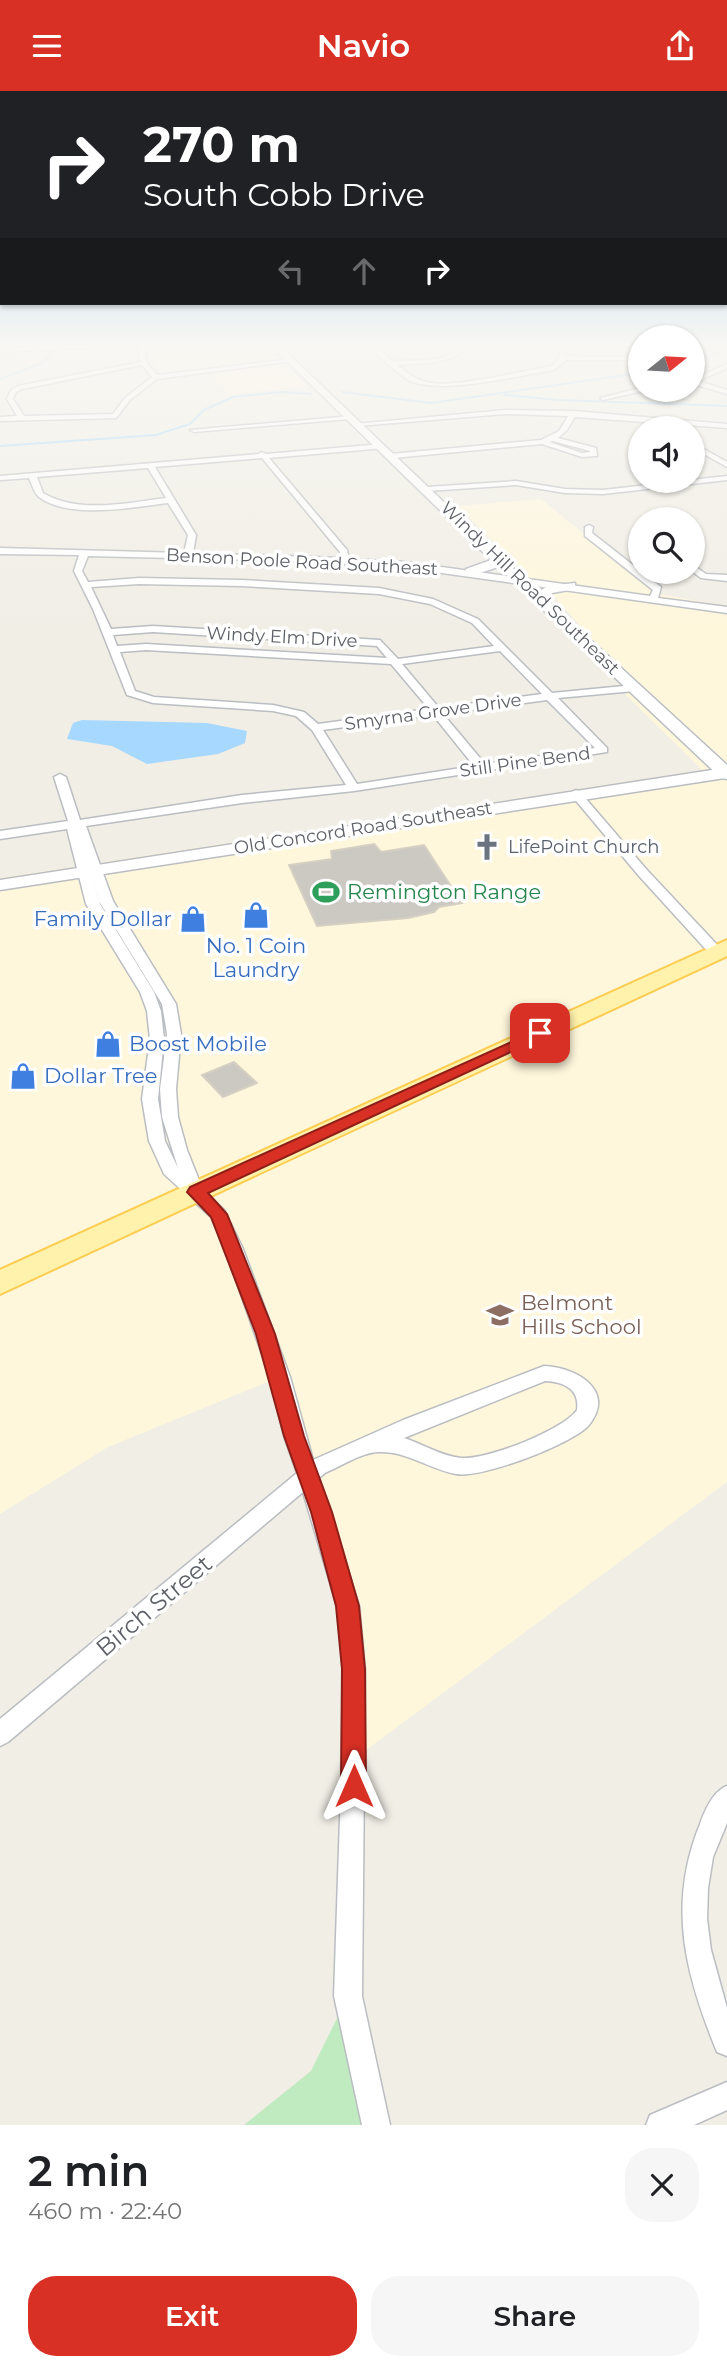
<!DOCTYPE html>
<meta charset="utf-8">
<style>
:root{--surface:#fff;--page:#f6f6f6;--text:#202124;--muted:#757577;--accent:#d93025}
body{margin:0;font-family:Montserrat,sans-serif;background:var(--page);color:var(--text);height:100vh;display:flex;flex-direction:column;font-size:26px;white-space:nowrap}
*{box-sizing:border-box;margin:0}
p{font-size:23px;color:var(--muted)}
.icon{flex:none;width:38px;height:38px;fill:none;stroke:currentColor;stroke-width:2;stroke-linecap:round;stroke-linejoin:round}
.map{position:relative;height:2034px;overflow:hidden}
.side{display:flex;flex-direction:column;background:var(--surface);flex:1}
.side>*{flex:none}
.top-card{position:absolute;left:0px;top:0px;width:728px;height:214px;box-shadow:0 2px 5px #0004;background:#202124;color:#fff;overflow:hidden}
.needle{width:46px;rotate:72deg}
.buttons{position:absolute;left:628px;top:234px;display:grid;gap:14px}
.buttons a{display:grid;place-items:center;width:77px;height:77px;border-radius:50%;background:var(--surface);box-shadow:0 2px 5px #0004;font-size:35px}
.pin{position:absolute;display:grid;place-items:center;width:60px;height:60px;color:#fff;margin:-30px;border-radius:14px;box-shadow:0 4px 10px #0006}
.me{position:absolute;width:77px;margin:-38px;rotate:0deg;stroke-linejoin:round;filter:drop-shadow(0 0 5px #0008)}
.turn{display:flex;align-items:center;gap:24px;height:147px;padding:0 28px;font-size:32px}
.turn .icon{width:91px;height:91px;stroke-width:2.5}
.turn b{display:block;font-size:49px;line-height:60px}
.lanes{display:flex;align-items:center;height:66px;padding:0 28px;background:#0003;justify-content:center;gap:35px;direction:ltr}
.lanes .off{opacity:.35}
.round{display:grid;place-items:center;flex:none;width:74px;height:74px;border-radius:28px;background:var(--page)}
.headline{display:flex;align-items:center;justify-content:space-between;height:119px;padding:0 28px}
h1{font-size:42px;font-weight:600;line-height:52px}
.primary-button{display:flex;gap:14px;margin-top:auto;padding:14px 28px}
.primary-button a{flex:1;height:80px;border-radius:28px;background:var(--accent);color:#fff;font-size:28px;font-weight:600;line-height:80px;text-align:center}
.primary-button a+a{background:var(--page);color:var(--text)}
header{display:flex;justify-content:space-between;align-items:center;height:91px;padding:0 28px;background:var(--accent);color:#fff;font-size:32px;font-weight:600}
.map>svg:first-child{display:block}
.commercial{fill:#fff7dc}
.green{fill:#c0eac0}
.water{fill:#a7d8ff}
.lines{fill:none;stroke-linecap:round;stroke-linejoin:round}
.stream{stroke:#a7d8ff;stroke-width:2}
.building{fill:#ccc8c2;stroke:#d6d0c3;stroke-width:2}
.minor-casing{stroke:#babdc2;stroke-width:3}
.tertiary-casing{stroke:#babdc2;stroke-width:3}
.secondary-casing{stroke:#babec4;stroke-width:3}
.primary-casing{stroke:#fdcd51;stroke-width:4}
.minor{fill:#fff;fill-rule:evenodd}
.tertiary{fill:#fff;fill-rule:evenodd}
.secondary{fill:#fff;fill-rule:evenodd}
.primary{fill:#fff2ac;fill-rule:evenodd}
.route{fill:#d93025;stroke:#8d1f18;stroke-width:2}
.labels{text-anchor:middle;stroke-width:7;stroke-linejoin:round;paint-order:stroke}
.far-street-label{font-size:18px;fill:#5d6167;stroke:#fff}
.far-worship-label{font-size:18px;fill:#5b616d;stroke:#fff;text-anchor:start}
.leisure-label{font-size:21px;fill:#27864d;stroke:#fff;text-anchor:start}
.shop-label{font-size:21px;fill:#366cbe;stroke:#fff;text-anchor:start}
.education-label{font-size:21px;fill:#785e54;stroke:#fff;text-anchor:start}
.near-street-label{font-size:24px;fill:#5d6167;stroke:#fff}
</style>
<header><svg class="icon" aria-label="menu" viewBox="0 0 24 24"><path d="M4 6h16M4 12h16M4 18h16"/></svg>Navio<svg class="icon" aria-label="share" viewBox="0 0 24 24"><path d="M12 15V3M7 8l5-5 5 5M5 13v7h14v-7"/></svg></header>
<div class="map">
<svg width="727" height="2034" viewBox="0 0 727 2034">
<rect width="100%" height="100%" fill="#f0eee5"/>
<g class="commercial">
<polygon points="200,252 261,252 307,295 229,303 209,281 163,283 143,255"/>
<polygon points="541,408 658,503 727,515 727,1391 354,1668 354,1579 280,1286 108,1356 0,1423 0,787 702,679 624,602 593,550 553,504 540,494 498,481 527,484 457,415"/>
</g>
<polygon class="green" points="348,1905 376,2034 244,2034 311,1980"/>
<polygon class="water" points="82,629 207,632 247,640 245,652 218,663 147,673 112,655 67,648 73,632"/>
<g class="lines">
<g class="stream">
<polyline points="693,269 727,260"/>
<polyline points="0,288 42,272 61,252"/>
<polyline points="342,301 431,312 640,282"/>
<polyline points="504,304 559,309 727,315"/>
<polyline points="0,355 156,344 190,333 204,319 233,306 280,301 311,303"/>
</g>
</g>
<g class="building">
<polygon points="374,753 381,761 424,754 462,812 439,816 434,821 408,827 317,835 289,774 332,768 331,760"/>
<polygon points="234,971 257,992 223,1006 202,984"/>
</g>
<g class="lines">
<defs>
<g id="minor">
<path d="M140 252 143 254 147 272 157 284 291 268 294 270 157 288 130 309 116 327 0 330V326L17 325 7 308 11 299 18 295 141 271 137 254ZM142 274 152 286 125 307 113 323 24 325 13 308 16 301 22 298Z"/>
<path d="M365 252H372L393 270C416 269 444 272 462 256L460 252H466L467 257C449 274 421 272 397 274 408 282 417 290 431 292 459 296 522 280 552 275L560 266V256L556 252 565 255 566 265 638 266 640 269H566L554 279C520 284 436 306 407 288 393 279 378 264 365 252Z"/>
<polygon points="727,273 727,277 698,290 727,299 727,303 693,293 693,288"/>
<polygon points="640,297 643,300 603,309 600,307"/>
<path d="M505 319 573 320 727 333V337L575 326 567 339 558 347 596 357 597 365 582 366 542 353 393 367 390 363 541 349 559 340 568 325 505 323 358 335 355 333ZM553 350 590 360V361L582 362 549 351Z"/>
<polygon points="352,325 350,328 194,341 190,339"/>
<polygon points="693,352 727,371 727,376 693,357"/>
<path d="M382 353 385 357 269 367 347 459 349 468 406 471 650 505 653 499 585 445V436L589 434 593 436 592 442 661 496 658 507 727 516V522L406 477 294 470 88 465 82 480 88 491 139 487 241 489 379 497 433 508 478 528 552 602 634 594 639 597 634 600 558 607 607 657V661L354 700 242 712 86 735 113 810 176 913 181 943 176 998 178 1026 187 1059 203 1099 224 1119 243 1158 290 1286 313 1369 403 1329 544 1275C575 1276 617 1299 589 1334 573 1353 480 1388 456 1383 429 1378 407 1360 379 1361 363 1361 341 1375 325 1382L319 1387 359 1515 365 1579 362 1905 390 2034H362L334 1905 342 1668 343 1579 337 1515 303 1401 8 1651 0 1655V1628L297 1382 284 1345 270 1286 225 1158 211 1126 164 1083 149 1050 142 1008 150 948 147 920 140 901 86 813 67 738 0 748V740L68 730 54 686 60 683 66 686 80 729 242 704 346 694 312 639 296 625 273 620 153 612 127 604 93 518 74 480 79 464 0 463V457L184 462 188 444 168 412C134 416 69 429 39 406 34 402 32 393 29 387L0 389V385L258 363 262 361 266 363ZM262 367 340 461V467L193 462 196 444 155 376ZM148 377 166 407C126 412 79 423 43 402L37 386ZM139 493 241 495 379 503 430 513 472 532 494 555 398 568 380 549 153 535 111 538 91 496ZM153 541 377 555 387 567 146 553 117 555 113 544ZM146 559 391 573 429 618 318 633 304 621 273 614 154 606 135 600 120 561ZM500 560 542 603 439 617 402 573ZM547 609 595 657 485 673 443 623ZM433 624 474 675 357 693 323 639ZM89 776 99 810 162 913 167 943 160 998 162 1026 178 1077 165 1050 158 1008 164 948 161 920 154 901 100 813ZM545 1290C564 1291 580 1298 577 1319 562 1340 486 1369 461 1367 441 1365 423 1353 404 1347Z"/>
<polygon points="727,385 727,389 603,403 565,402 516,394 427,400 423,398 427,396 516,390 565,398 603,399"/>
<polygon points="635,435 640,435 640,441 635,439"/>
<polygon points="693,474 706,483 727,484 727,490 701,487 693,481"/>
<polygon points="576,699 580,701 647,779 721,858 723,861 721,864 711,864 639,785 572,705 572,701"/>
<path d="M727 1695V1732L713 1766 708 1797 707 1828 711 1859 727 1917V1965L717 1961C685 1883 667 1814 700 1733 705 1719 713 1700 727 1695Z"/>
<polygon points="727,1991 727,2019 694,2034 646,2034 650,2024"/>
</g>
<g id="tertiary">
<polygon points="119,252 192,252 0,261 0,257"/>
<polygon points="725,677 725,687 0,799 0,789"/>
</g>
<polygon id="secondary" points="268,252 277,252 538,501 548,495 575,492 575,498 552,502 546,508 727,674 727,688 721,687 498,476 471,485 466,484 466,478 491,469"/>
<polygon id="primary" points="727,849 727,865 0,1203 0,1179"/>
</defs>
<use href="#minor" class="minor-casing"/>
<use href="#tertiary" class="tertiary-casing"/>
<use href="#secondary" class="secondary-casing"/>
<use href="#primary" class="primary-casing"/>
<use href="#minor" class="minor"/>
<use href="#tertiary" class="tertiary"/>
<use href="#secondary" class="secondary"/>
<use href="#primary" class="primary"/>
</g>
<linearGradient id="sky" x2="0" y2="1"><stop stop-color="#8ec2f1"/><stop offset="0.47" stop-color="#f8f7f3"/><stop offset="1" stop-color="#f8f7f3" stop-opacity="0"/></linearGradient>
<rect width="727" height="537" fill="url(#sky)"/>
<polygon class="route" points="540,938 548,942 545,945 208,1102 227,1123 275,1243 304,1345 332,1421 359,1515 365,1578 366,1695 362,1703 354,1707 345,1703 341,1695 342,1578 336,1515 311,1421 284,1345 256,1243 211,1126 187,1101 190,1096"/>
<defs>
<symbol id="church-bare" viewBox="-9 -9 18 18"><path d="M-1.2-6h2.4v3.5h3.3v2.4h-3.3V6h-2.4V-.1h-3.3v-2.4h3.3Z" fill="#6b7280" stroke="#fff" stroke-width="2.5" paint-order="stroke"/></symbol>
<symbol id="stadium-bare" viewBox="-9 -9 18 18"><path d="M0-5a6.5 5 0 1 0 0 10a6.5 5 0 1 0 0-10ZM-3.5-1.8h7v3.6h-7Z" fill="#2e9e5b" stroke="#fff" stroke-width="2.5" paint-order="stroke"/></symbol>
<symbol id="shop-bare" viewBox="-9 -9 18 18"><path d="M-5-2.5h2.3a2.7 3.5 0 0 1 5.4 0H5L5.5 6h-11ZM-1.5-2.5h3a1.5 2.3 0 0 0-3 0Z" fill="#3f7fe0" stroke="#fff" stroke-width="2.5" paint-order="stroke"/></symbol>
<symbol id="school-bare" viewBox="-9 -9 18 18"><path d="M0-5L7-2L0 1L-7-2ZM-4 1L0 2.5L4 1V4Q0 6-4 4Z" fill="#8d6e63" stroke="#fff" stroke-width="2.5" paint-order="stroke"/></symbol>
</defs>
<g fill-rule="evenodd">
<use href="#church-bare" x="468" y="737" width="38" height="38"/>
<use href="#stadium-bare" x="307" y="782" width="38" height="38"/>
<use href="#shop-bare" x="237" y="805" width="38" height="38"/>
<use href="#shop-bare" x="174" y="809" width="38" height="38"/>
<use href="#shop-bare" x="89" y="934" width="38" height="38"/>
<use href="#shop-bare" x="4" y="966" width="38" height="38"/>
<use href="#school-bare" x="481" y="1205" width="38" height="38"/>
</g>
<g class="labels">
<g class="far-street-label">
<text transform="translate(302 471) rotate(3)" y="6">Benson Poole Road Southeast</text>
<text transform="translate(530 497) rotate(44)" y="6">Windy Hill Road Southeast</text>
<text transform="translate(282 546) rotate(3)" y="6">Windy Elm Drive</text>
<text transform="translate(433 621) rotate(-8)" y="6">Smyrna Grove Drive</text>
<text transform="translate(525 671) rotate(-8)" y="6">Still Pine Bend</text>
<text transform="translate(363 737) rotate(-9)" y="6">Old Concord Road Southeast</text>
</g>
<g class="far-worship-label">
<text x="508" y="762">LifePoint Church</text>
</g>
<g class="leisure-label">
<text x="347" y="808">Remington Range</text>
</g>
<g class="shop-label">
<text x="172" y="835" text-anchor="end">Family Dollar</text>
<text x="256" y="862" text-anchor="middle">No. 1 Coin<tspan x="256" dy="24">Laundry</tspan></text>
<text x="129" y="960">Boost Mobile</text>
<text x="44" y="992">Dollar Tree</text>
</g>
<g class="education-label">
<text x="521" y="1219">Belmont<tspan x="521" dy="24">Hills School</tspan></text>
</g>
<g class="near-street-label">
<text transform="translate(154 1515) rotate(-40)" y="8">Birch Street</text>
</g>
</g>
</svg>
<div class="buttons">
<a><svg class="needle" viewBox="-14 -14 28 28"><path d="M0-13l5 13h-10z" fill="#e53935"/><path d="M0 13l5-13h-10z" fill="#757577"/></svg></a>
<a><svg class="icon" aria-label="sound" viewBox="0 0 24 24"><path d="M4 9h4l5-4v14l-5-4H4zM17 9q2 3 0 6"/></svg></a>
<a><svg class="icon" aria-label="search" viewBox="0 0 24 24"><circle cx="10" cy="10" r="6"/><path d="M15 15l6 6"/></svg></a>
</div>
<div class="pin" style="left:540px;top:942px;background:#d93025"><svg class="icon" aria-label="arrive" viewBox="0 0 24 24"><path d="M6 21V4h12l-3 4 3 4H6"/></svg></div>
<svg class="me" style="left:354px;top:1695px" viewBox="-20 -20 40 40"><path d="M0-17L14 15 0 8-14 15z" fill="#d93025" stroke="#fff" stroke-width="4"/></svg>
<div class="top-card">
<div class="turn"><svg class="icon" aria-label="right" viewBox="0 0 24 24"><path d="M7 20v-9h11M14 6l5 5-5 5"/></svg><div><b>270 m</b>South Cobb Drive</div></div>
<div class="lanes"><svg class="icon off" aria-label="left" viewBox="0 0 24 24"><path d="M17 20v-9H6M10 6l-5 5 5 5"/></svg><svg class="icon off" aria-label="ahead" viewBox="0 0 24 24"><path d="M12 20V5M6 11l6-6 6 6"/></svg><svg class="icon" aria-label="right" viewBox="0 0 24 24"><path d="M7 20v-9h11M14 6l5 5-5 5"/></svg></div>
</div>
</div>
<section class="side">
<div class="headline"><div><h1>2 min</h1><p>460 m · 22:40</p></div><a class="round"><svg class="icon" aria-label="close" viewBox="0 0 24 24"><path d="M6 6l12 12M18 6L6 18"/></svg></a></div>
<div class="primary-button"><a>Exit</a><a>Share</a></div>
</section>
